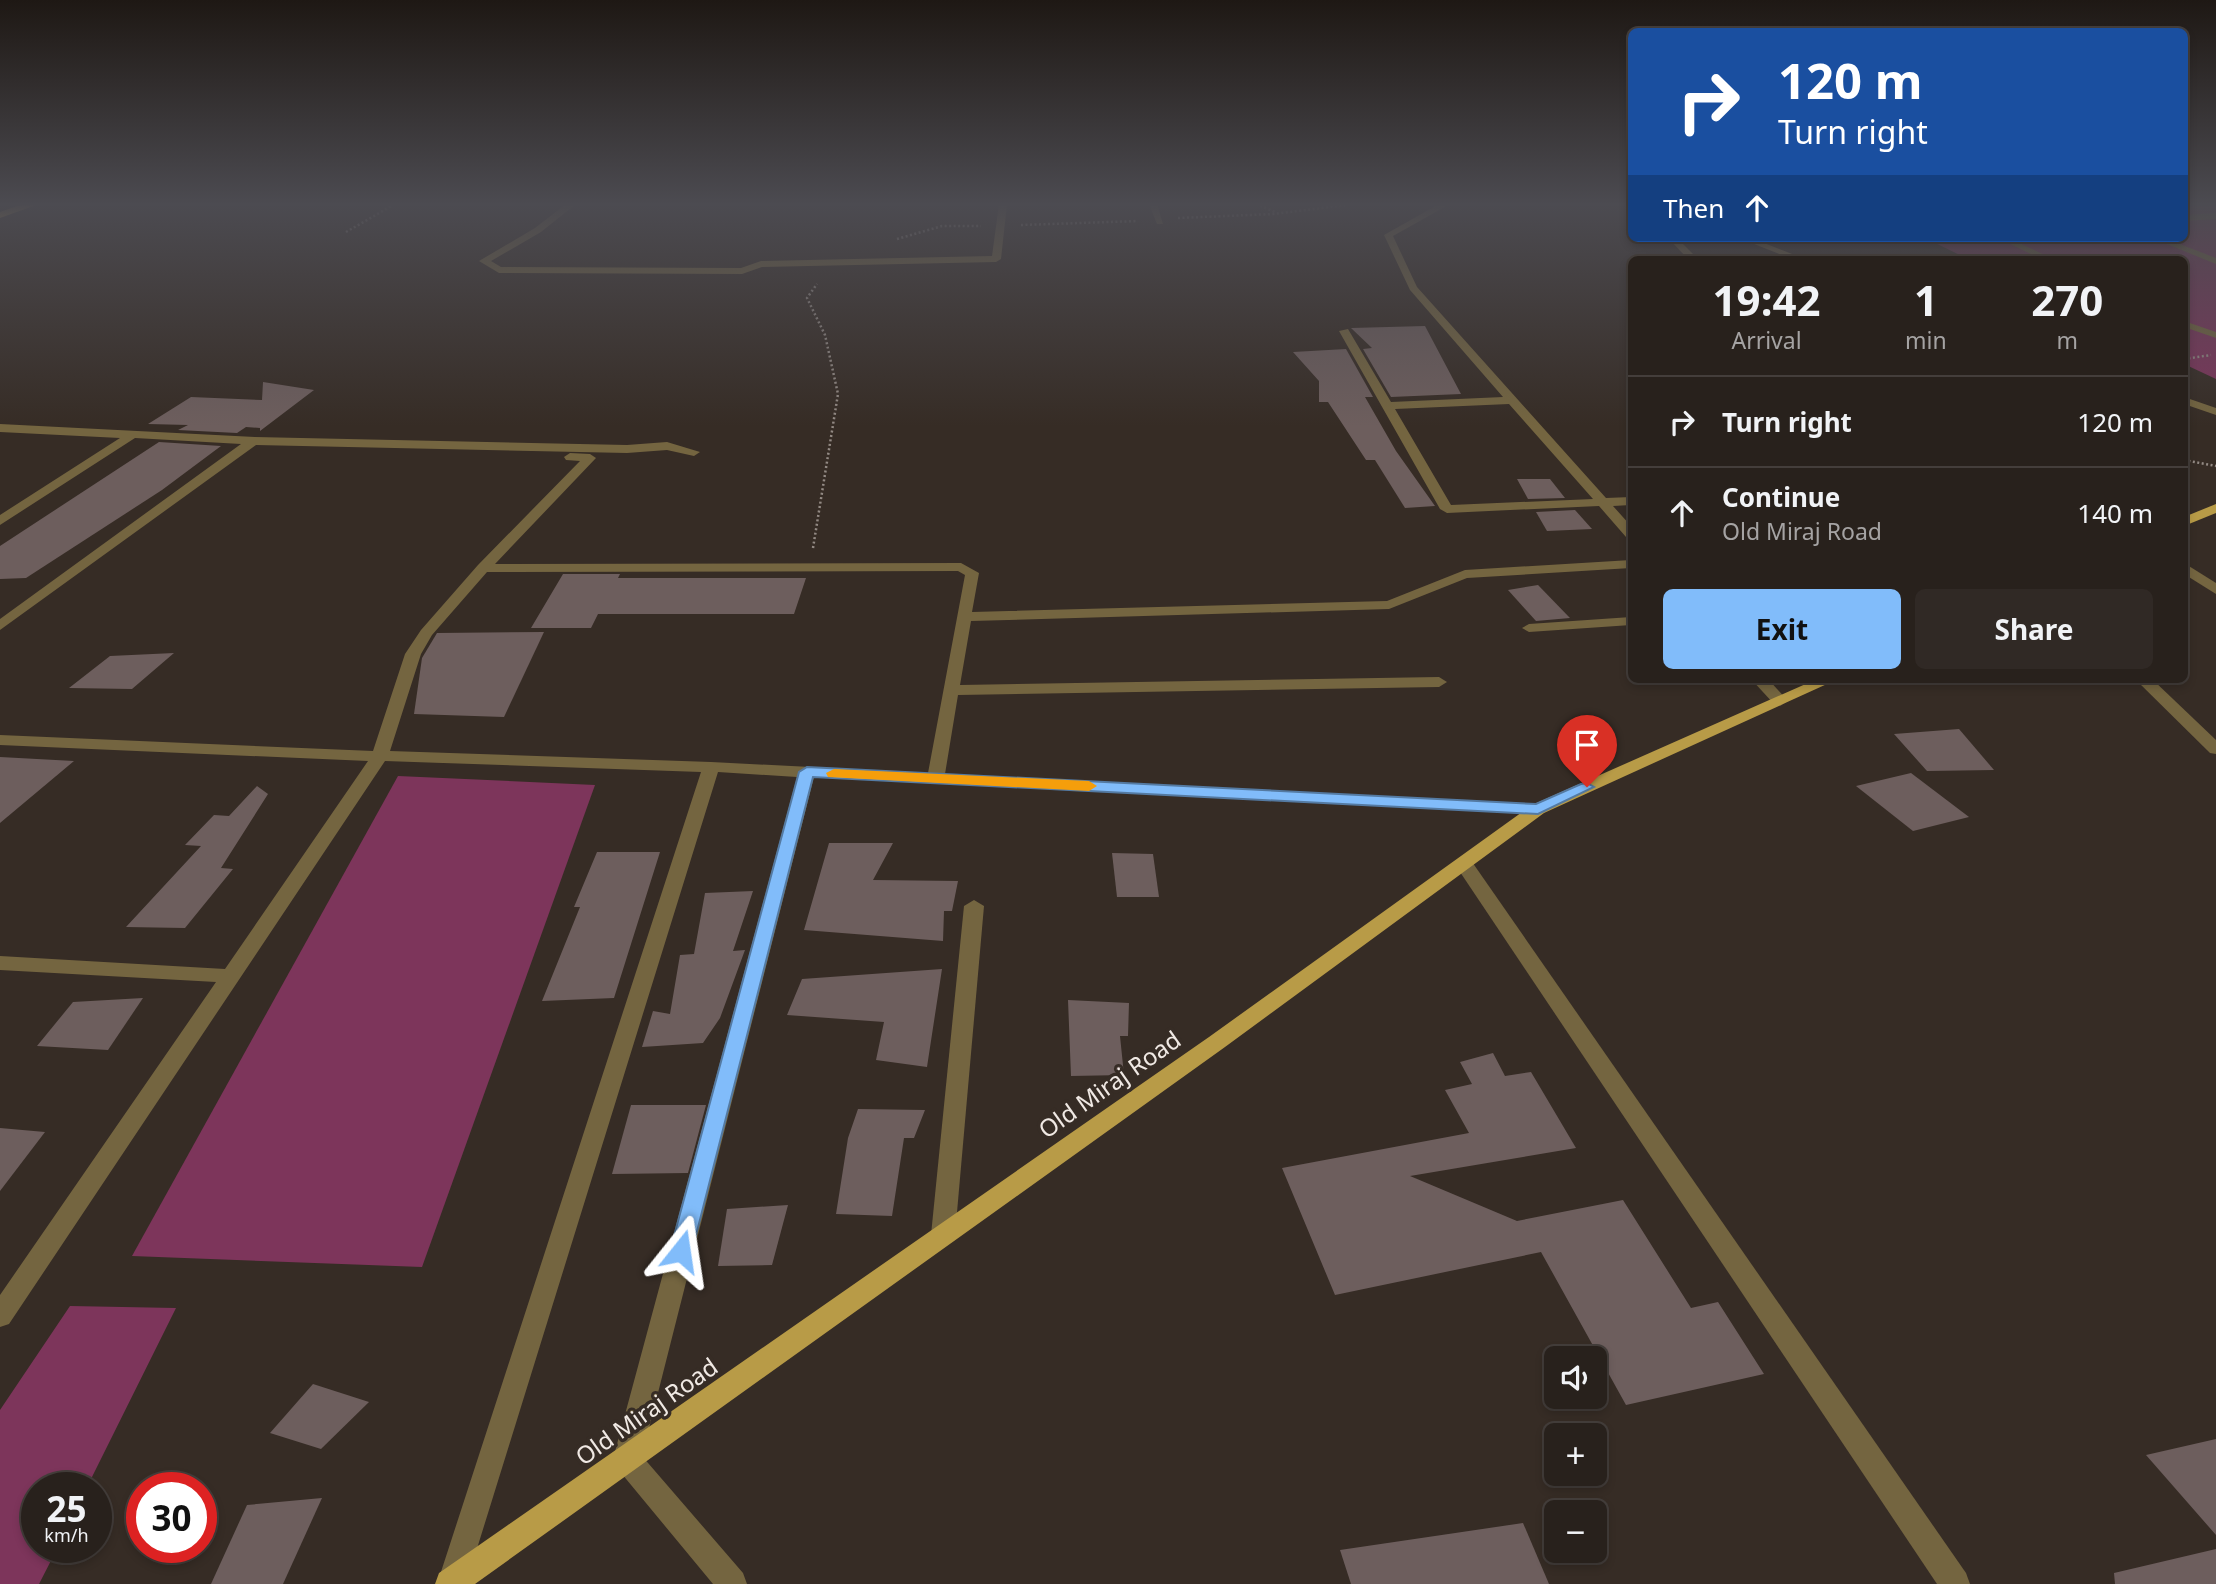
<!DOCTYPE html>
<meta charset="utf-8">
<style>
:root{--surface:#28211c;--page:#302925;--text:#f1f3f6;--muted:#a5a3a3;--line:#443e3b;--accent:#81bcfa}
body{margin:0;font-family:"Noto Sans",sans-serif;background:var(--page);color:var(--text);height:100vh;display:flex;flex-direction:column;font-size:26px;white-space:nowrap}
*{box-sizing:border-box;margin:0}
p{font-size:23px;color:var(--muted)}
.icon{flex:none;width:38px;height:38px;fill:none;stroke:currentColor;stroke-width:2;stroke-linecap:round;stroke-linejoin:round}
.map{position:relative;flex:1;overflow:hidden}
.panel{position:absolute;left:1628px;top:256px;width:560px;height:427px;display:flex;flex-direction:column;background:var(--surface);border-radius:10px;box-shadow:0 4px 10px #0003,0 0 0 2px var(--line)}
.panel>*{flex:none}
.guide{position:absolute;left:1628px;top:28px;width:560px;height:214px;border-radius:10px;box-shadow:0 4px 10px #0003,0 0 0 2px var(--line);background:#1a4fa0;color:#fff;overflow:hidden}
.buttons{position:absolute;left:1544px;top:1346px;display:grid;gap:14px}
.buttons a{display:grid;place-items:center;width:63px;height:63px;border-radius:10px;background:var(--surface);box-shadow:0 4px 10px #0003,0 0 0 2px var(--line);font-size:35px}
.speed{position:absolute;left:21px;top:1472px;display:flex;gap:14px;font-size:35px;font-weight:700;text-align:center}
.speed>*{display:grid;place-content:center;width:91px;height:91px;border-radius:50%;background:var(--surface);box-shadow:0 4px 10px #0003,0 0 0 2px var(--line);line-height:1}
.speed small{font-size:18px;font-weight:400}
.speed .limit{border:10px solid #d22;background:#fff;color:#111}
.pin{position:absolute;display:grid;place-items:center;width:60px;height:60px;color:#fff;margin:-72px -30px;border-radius:50% 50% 50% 0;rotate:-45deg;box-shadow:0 0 7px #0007}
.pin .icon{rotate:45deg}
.me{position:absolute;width:77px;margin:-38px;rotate:15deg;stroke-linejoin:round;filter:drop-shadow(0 0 5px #0008)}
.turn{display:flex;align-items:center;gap:24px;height:147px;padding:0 35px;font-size:32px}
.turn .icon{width:91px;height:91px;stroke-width:2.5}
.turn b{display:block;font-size:49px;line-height:60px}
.then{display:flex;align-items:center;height:66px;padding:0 35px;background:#0003;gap:14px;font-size:26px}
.eta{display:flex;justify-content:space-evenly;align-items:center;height:119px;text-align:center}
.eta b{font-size:42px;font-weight:700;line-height:49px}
.cta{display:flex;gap:14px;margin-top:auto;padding:14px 35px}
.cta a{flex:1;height:80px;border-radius:10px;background:var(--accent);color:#111;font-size:28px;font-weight:700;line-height:80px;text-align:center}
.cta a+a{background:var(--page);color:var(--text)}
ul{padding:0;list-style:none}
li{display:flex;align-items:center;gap:21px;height:91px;padding:0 35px;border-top:2px solid var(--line)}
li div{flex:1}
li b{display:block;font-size:26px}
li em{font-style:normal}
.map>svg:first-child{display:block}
.green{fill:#7d355b}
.building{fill:#6d5e5d}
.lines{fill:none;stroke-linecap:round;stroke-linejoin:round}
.path{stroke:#938a84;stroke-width:2.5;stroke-dasharray:2 2.5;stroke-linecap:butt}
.minor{fill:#746540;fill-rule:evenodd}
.major{fill:#b89b47;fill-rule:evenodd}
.highway{fill:#d3b048;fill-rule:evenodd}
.route{fill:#81bcfa;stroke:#547aa2;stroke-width:2}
.slow{fill:#f59e0b}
.labels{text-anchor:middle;stroke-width:7;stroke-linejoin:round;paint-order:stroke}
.near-street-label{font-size:24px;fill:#f0e9e4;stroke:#362c25}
</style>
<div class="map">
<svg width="2216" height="1584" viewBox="0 0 2216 1584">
<rect width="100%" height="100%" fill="#362c25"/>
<g class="green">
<polygon points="2184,204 2216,204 2216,379 2184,364 2184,259 1968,259 1925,238 2184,238"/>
<polygon points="398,776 595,785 422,1267 132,1256"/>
<polygon points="70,1306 176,1308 87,1487 37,1488 37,1547 58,1547 39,1584 0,1584 0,1410"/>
</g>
<g class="building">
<polygon points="1425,326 1461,394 1391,397 1363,349 1372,348 1351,328"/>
<polygon points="1346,349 1373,397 1365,397 1396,451 1435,506 1405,508 1375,460 1366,460 1328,402 1319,402 1319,381 1293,352"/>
<polygon points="263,382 314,390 260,431 260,428 246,427 237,433 178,430 188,425 148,424 191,397 262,400"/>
<polygon points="159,442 221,446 162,490 26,578 0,579 0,546"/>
<polygon points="1517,479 1550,479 1565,498 1528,499"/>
<polygon points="1575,510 1592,529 1547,531 1536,512"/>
<polygon points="563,574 620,574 618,578 806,578 794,614 598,614 591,628 531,628"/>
<polygon points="1538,585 1570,618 1536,621 1508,590"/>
<polygon points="544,632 504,717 414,714 422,658 437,633"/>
<polygon points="174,653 132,689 69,688 110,656"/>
<polygon points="1959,729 1994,770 1927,771 1894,734"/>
<polygon points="0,757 74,761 0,823"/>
<polygon points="1911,773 1969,817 1913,831 1856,786"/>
<polygon points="257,786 268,794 221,868 233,869 185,928 126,927 201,846 185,845 214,815 229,816"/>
<polygon points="829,843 893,843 873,880 958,881 952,911 944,911 943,941 804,930"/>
<polygon points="597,852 660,852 614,998 542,1001 580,907 574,907"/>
<polygon points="1112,853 1153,854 1159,897 1117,897"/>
<polygon points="753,891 733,951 745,950 720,1018 703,1043 642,1047 653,1011 670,1014 680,955 694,954 705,893"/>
<polygon points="942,969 927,1067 876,1060 884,1022 787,1015 802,979"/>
<polygon points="143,998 108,1050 37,1046 73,1002"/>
<polygon points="1068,1000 1129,1003 1128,1036 1120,1036 1124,1075 1071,1076"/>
<polygon points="1493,1053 1505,1076 1531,1072 1576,1148 1410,1176 1517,1221 1623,1200 1691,1308 1718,1302 1764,1374 1626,1405 1541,1252 1335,1295 1282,1168 1469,1133 1445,1090 1472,1084 1460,1062"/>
<polygon points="631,1105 706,1105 688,1173 612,1174"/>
<polygon points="858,1109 925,1110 914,1138 904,1138 892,1216 836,1214 848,1138"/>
<polygon points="0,1128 45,1132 0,1191"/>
<polygon points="788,1205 772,1265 718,1266 727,1209"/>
<polygon points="313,1384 369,1402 321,1449 270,1433"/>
<polygon points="2216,1439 2216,1535 2146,1455"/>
<polygon points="322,1498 283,1584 211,1584 247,1505"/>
<polygon points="1523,1523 1549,1584 1351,1584 1340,1550"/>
<polygon points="2216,1549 2216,1584 2115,1584 2114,1573"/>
</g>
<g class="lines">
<g class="path">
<polyline points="1256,204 1275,212"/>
<polyline points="1178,218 1273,214 1355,204"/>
<polyline points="1021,225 1138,221"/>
<polyline points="346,232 395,204"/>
<polyline points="897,239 942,226 981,226"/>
<polyline points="2184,359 2211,355"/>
<polyline points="2184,460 2216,466"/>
<polyline points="813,548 838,394 825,335 807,298 817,284"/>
</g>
<g class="minor">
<polygon points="566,204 576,204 541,232 491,261 501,267 741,268 761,261 992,256 999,204 1007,204 1001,259 996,262 762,267 742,274 499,273 479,261 535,228"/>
<polygon points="1149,204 1157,204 1163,224 1157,224"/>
<path d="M1439 204H1450L1393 236 1417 287 1606 498 1631 497V505L1613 506 1631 526V538L1626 537 1599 506 1447 513 1440 509 1339 331 1348 329 1391 402 1503 397 1410 290 1384 235ZM1509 404 1593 499 1451 505 1395 409Z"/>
<polygon points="2216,213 2216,219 2184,221 2184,215"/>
<polygon points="1668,238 1677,238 1698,259 1688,259"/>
<polygon points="1739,238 1751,238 1805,259 1792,259"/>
<polygon points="1998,238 2009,238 2053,259 2041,259"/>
<polygon points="2152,238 2164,238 2216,258 2216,264"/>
<polygon points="2184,321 2216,332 2216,338 2184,327"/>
<polygon points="2184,397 2216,408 2216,415 2184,404"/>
<polygon points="0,424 255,437 627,445 667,442 700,452 694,456 667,450 627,453 256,445 0,630 0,619 241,444 135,438 0,525 0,515 120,438 0,432"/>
<path d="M570 453 590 454 596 458 495 564 961 563 979 573 972 612 1387 601 1465 570 1631 560V568L1467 578 1389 609 971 621 960 685 1439 677 1447 682 1439 687 958 695 945 774 1538 804 1544 805 1547 809 1544 813 814 777 642 1456 743 1573 747 1584H713L617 1468 613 1459 797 777 718 772 466 1584H442L439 1578 701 772 385 761 9 1324 0 1327V1295L216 982 0 970V956L225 969 368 761 0 745V735L373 751 405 654 421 630 478 565 580 461 566 460 564 457ZM958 571 965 575 928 773 711 762 390 751 421 654 432 635 487 572Z"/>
<polygon points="2184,563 2216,583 2216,594 2184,574"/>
<polygon points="1631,617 1631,625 1529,632 1522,628 1529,624"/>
<polygon points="1751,679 1768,679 1788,701 1780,706 1774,704"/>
<polygon points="2135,679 2152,679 2216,740 2216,754 2210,753"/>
<polygon points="1463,857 1470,859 1966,1573 1970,1584 1937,1584 1454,863"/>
<polygon points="974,900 984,906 955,1235 952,1242 943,1245 934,1242 931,1235 964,906"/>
</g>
<g class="major">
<polygon points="2216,504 2216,513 2184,526 2184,517"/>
<polygon points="1817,679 1838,679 1544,813 1225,1047 475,1584 435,1584 439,1573 1209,1037 1532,805"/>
</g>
<polygon class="highway" points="23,204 39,204 0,218 0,212"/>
</g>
<linearGradient id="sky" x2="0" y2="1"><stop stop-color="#1e1814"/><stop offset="0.48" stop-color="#4c4b51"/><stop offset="1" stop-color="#4c4b51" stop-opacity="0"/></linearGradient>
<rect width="2216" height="426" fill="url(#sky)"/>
<polygon class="route" points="807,767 1536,804 1581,784 1587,783 1594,787 1538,814 813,777 692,1251 689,1257 681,1260 673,1257 670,1251 799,772"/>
<polygon class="slow" points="834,769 1089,781 1097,786 1089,791 828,777 826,773"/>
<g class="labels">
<g class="near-street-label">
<text transform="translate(1110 1085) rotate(-35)" y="8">Old Miraj Road</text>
<text transform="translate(647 1412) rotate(-35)" y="8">Old Miraj Road</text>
</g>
</g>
</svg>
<div class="buttons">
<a><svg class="icon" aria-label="sound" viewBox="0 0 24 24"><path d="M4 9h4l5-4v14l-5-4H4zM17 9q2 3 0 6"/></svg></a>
<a>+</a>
<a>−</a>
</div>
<div class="speed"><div>25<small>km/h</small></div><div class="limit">30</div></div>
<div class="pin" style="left:1587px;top:787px;background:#d93025"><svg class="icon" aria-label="arrive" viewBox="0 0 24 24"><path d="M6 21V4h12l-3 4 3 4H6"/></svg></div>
<svg class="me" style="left:681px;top:1251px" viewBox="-20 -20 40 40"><path d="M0-17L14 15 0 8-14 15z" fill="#81bcfa" stroke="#fff" stroke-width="4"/></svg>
<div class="guide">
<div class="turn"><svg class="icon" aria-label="right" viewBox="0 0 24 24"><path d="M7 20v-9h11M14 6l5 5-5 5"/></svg><div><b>120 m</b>Turn right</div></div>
<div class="then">Then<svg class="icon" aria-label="ahead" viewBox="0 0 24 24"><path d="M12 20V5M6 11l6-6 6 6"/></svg></div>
</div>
<section class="panel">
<div class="eta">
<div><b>19:42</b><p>Arrival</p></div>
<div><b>1</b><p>min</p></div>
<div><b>270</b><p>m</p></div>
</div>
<ul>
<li><svg class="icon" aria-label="right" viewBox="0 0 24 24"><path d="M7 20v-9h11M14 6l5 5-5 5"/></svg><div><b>Turn right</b></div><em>120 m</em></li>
<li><svg class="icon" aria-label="ahead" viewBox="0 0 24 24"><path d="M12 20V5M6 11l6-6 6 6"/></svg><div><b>Continue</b><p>Old Miraj Road</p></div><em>140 m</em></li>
</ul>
<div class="cta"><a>Exit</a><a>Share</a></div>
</section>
</div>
